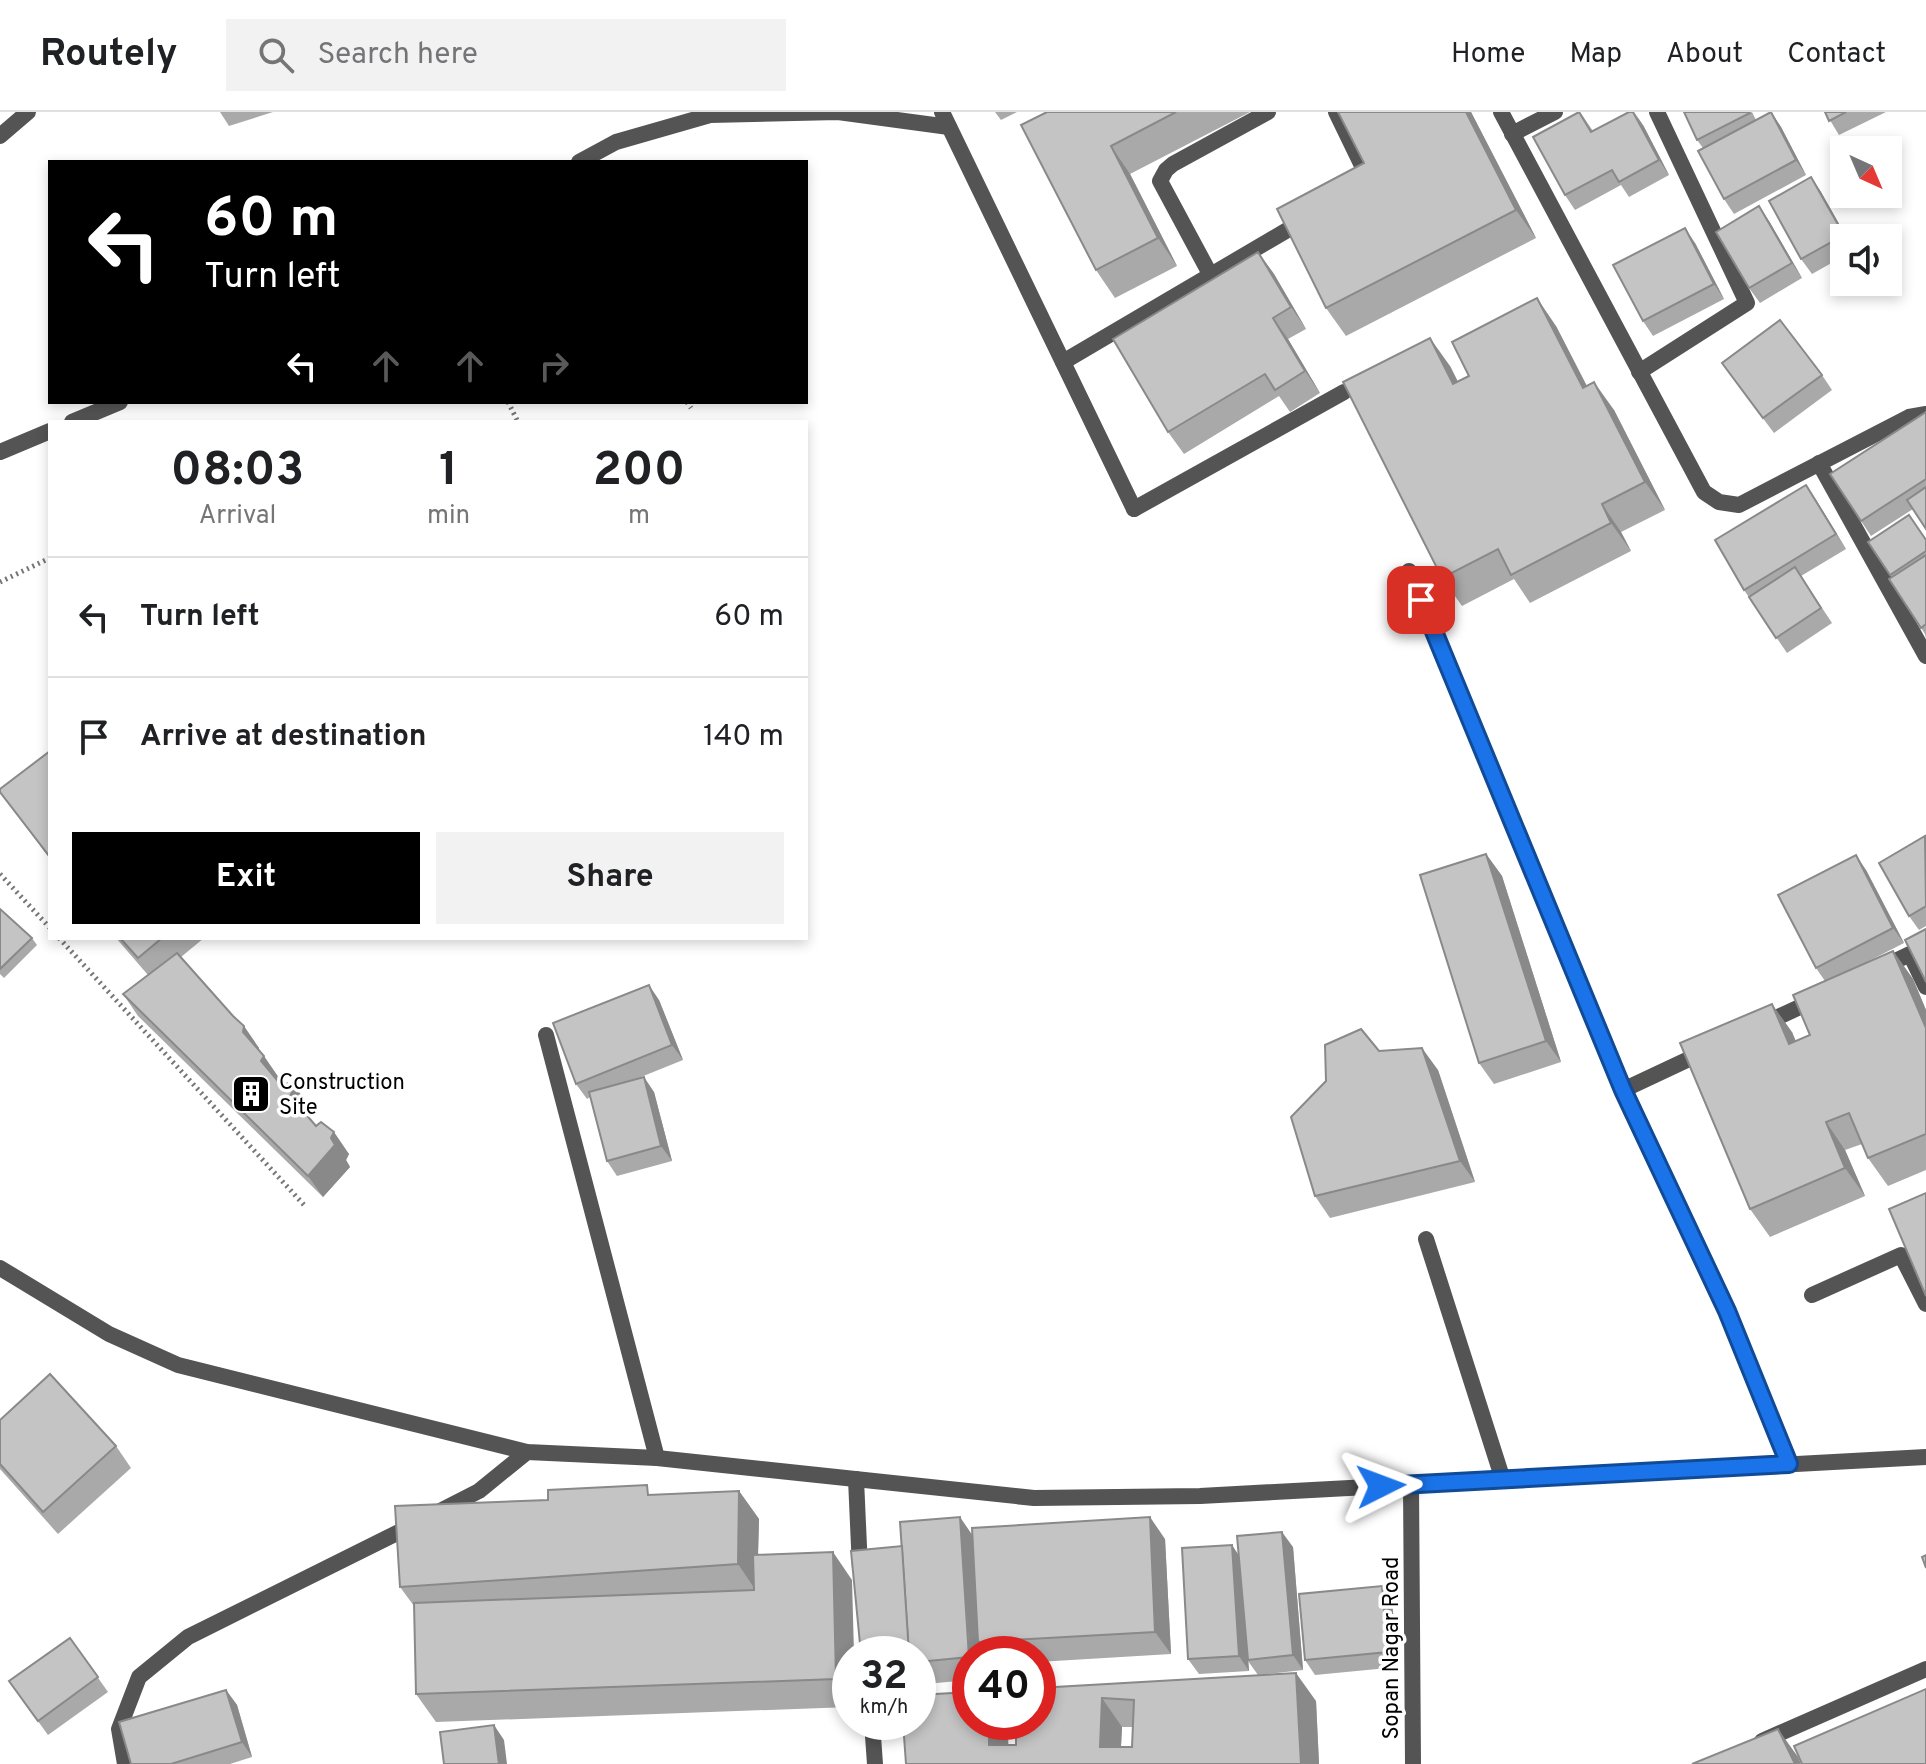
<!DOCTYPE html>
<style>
:root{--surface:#fff;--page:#f2f2f2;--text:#202124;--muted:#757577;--line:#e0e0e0;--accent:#000}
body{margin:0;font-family:Overpass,sans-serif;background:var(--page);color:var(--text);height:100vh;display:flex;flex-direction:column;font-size:30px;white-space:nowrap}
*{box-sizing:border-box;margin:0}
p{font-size:26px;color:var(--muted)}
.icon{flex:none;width:44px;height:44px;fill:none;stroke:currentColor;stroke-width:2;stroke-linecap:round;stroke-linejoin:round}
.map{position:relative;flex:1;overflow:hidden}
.drawer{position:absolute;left:48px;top:308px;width:760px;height:520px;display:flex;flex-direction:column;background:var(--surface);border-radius:0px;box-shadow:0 4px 12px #0003}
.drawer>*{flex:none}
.hud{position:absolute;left:48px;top:48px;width:760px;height:244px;border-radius:0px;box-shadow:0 4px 12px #0003;background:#000;color:#fff;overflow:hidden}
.needle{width:52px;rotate:136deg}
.fabs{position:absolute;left:1830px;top:24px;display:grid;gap:16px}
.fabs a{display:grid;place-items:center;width:72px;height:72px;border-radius:0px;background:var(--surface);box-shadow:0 4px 12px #0003;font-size:40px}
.speed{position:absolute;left:832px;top:1524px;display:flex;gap:16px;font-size:40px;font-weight:700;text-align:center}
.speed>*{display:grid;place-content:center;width:104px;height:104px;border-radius:50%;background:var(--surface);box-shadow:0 4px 12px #0003;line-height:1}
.speed small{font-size:20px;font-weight:400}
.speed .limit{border:12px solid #d22;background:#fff;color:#111}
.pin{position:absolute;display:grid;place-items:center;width:68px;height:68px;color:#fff;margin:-34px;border-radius:16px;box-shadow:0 4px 12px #0006}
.me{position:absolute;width:88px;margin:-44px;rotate:87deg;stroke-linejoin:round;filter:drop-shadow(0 0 6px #0008)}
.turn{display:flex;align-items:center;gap:28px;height:168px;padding:0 24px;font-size:36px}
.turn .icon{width:104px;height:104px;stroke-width:2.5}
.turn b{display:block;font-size:56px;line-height:68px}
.lanes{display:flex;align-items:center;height:76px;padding:0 24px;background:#0003;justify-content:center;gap:40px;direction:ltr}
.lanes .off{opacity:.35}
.eta{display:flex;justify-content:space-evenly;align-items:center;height:136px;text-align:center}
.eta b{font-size:48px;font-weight:700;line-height:56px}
.button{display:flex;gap:16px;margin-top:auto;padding:16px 24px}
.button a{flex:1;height:92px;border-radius:0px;background:var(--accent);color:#fff;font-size:32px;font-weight:700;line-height:92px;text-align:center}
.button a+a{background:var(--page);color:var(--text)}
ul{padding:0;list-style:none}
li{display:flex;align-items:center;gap:24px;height:120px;padding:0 24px;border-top:2px solid var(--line)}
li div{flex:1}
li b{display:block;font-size:30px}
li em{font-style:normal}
header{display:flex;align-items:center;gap:48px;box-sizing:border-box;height:112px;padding:0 40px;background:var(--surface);border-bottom:2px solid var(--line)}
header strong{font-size:38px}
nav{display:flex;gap:44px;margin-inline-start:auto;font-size:28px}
.search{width:560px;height:72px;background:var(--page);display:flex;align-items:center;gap:20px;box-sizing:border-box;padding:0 28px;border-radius:0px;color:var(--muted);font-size:30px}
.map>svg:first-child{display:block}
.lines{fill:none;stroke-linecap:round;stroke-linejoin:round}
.path{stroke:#767676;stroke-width:5;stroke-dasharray:2 4;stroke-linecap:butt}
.service{stroke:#545454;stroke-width:16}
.minor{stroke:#545454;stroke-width:16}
.tertiary{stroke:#545454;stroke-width:16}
.wall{fill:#a9a9a9;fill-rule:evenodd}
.shaded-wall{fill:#898989}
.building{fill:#c4c4c4;stroke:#898989;stroke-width:2;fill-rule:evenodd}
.route-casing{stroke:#114b97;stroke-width:20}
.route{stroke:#1a73e8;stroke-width:14}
.labels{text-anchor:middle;stroke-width:7;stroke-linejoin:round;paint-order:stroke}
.poi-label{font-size:22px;fill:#000;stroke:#fff;text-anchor:start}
.street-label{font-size:22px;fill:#000;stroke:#fff}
</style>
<header>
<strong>Routely</strong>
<div class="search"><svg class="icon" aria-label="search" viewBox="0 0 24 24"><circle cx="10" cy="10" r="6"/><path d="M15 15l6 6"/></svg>Search here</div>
<nav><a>Home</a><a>Map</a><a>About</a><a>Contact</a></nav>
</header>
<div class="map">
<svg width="1926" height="1652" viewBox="0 0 1926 1652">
<rect width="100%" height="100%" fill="#fff"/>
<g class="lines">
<g class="path">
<polyline points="508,290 518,310"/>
<polyline points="687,290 691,296"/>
<polyline points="0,470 50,446"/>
<polyline points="0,762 50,816"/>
<polyline points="59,826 305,1094"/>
</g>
<g class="service">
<polyline points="0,24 28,0"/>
<polyline points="579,50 616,30 710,3 838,0 949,15"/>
<polyline points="72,310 120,290"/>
<polyline points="0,340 50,319"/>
<polyline points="1134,397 1344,280"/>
<polyline points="1879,857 1910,842 1926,875"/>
<polyline points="1763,912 1815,888"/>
<polyline points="1623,978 1706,939"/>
<polyline points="1426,1127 1503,1368"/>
<polyline points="1812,1183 1901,1143 1926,1192"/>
<polyline points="436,1401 479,1379 527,1340"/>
<polyline points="1762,1629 1926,1557"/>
<polyline points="125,1652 119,1617 139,1565 188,1525 415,1412"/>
</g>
<g class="minor">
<polyline points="942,0 1134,397"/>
<polyline points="1336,0 1368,66 1366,70"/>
<polyline points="1501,0 1704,380 1719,390 1739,393 1909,305 1926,302"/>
<polyline points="1512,22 1555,0"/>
<polyline points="1210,162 1160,69 1166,58 1173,52 1268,0"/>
<polyline points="1063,250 1306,107"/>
<polyline points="1639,260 1747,191 1657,0"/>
<polyline points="1819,351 1926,544"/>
<polyline points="1409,459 1623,978 1727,1199 1789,1352"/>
<polyline points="546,923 657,1346"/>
<polyline points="856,1367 860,1457"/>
<polyline points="1411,1373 1413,1652"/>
<polyline points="872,1610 875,1652"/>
</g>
<polyline class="tertiary" points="0,1156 109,1222 178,1253 527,1340 657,1346 1034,1386 1200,1384 1926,1345"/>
</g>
<g class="wall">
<polygon points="220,0 273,0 229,14"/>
<polygon points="995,0 1017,0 1001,8"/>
<polygon points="1047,0 1250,0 1130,62 1177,154 1115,186 1096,158"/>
<polygon points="1338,0 1471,0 1536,126 1346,224 1326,196 1364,51"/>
<polygon points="1580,0 1593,19 1643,13 1669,63 1629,85 1621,73 1575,98 1565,83"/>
<polygon points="1752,0 1756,8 1771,0 1781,15 1806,63 1734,102 1724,87 1703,36 1697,28"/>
<polygon points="1825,0 1886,0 1839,23"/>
<polygon points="1811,65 1821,80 1847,126 1844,126 1844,144 1812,162 1801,147"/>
<polygon points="1769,109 1802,166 1760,191 1749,176"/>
<polygon points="1695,131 1724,187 1653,224 1643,209"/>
<polygon points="1258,140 1274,162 1306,217 1288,227 1320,281 1290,300 1279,284 1184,342 1168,320"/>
<polygon points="1556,214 1587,274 1614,298 1665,398 1621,420 1631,439 1530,491 1514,467 1462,494 1442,466 1450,254 1458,270"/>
<polygon points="1822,263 1832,278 1774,321 1732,265"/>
<polygon points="1926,300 1926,417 1913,397 1871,424 1861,409"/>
<polygon points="1816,388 1846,437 1801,464 1832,511 1787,541 1744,478"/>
<polygon points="1926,428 1926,527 1925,522 1889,467 1892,466 1868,430"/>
<polygon points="50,639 50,747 0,680"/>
<polygon points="1926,725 1926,814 1919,818 1909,804"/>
<polygon points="1486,742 1502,764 1561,950 1494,972 1479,951"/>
<polygon points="1866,758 1904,831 1863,852 1893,839 1913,867 1926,898 1926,1058 1888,1074 1868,1046 1862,1032 1845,1038 1865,1084 1770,1125 1750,1097 1792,920 1795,929 1810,923 1825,869 1816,856"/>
<polygon points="0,797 32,826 37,833 4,866 0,862"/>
<polygon points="116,826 204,826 181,845 259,936 259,938 279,966 277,969 282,974 295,974 310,996 306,1003 316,1014 349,1042 346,1048 350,1055 323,1085 138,904 123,882 148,863"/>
<polygon points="659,888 683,948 636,967 654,980 672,1049 617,1064 607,1049 590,985 587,987 576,972"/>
<polygon points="1379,939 1438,958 1475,1070 1330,1106 1315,1084 1326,969"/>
<polygon points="0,1308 116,1334 131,1356 58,1422 0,1357"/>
<polygon points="739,1379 759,1407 758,1443 852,1468 850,1595 436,1610 416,1582 414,1494 400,1475 548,1388"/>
<polygon points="972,1423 1165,1427 1171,1542 1038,1550 1038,1542 986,1542 983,1537 970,1542 970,1568 925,1572 918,1564 918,1542 902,1434"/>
<polygon points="1293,1435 1303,1558 1258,1563 1248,1549 1249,1559 1199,1562 1188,1547 1239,1443"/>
<polygon points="1382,1474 1392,1489 1398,1555 1315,1563 1305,1548"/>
<polygon points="70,1526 108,1580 48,1623 9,1569"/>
<path d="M1038 1576 1316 1589 1319 1652H906L970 1610H1038ZM1122 1615H1133L1132 1635H1121ZM1008 1621H1016V1633H1008Z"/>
<polygon points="226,1578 237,1593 252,1645 230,1652 131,1652"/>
</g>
<g class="shaded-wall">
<polygon points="1466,0 1471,0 1536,126 1516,98"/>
<polygon points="1634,0 1643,13 1669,63 1659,48"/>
<polygon points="1771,0 1781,15 1806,63 1796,48"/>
<polygon points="1111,34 1130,62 1177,154 1158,126"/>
<polygon points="1811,65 1821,80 1847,126 1846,126 1844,123"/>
<polygon points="1759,94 1769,109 1802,166 1792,151"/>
<polygon points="1685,116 1695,131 1724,187 1714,172"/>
<polygon points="1258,140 1274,162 1306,217 1291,195"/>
<polygon points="1537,186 1556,214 1602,304 1583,276"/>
<polygon points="1273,206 1288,227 1320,281 1305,259"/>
<polygon points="1430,226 1450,254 1473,300 1453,272"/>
<polygon points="1594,270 1614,298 1665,398 1645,370"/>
<polygon points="1806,373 1816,388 1846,437 1836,422"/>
<polygon points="1602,392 1621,420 1631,439 1611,411"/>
<polygon points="1486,742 1502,764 1561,950 1546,929"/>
<polygon points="1856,743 1866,758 1904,831 1893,816"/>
<polygon points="1893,839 1913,867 1926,898 1926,916"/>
<polygon points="649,873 659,888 683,948 672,933"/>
<polygon points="1772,892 1792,920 1809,960 1789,932"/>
<polygon points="244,914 259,936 258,942 243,920"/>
<polygon points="1422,936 1438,958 1475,1070 1460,1049"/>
<polygon points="264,944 279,966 276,970 261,949"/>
<polygon points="644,965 654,980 672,1049 661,1034"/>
<polygon points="295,974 310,996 305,1005 290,984"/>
<polygon points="1826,1010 1845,1038 1865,1084 1845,1056"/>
<polygon points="334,1020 349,1042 346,1048 350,1055 323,1085 308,1064"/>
<polygon points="739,1379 759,1407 757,1480 738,1452"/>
<polygon points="960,1405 975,1427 978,1530 983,1537 983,1542 970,1542 970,1546"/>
<polygon points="1150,1405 1165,1427 1171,1542 1155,1520"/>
<polygon points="1282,1420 1293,1435 1303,1558 1293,1543"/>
<polygon points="1232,1433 1242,1448 1249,1559 1239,1544"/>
<polygon points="833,1440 852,1468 854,1542 850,1542 850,1586 836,1567"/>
<polygon points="1382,1474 1392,1489 1398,1555 1388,1540"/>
<polygon points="1296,1561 1316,1589 1319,1652 1301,1652"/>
<polygon points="226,1578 237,1593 252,1645 242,1630"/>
<polygon points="1102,1586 1122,1615 1120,1652 1100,1635"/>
<polygon points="989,1610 1000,1610 1008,1621 1009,1652 989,1633"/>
<polygon points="494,1613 504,1628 507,1652 499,1652"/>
<polygon points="1778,1617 1798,1645 1801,1652 1795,1652"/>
</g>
<g class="building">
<polygon points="1047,0 1176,0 1111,34 1158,126 1096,158 1021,13"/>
<polygon points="1338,0 1466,0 1516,98 1326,196 1277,97 1364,51"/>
<polygon points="1579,0 1591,20 1629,0 1633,0 1659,48 1619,70 1612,58 1565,83 1533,25"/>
<polygon points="1684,0 1749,0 1750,1 1697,28"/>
<polygon points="1771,0 1796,48 1724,87 1698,39"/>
<polygon points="1825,0 1846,0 1829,9"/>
<polygon points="1811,65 1844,123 1801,147 1769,89"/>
<polygon points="1759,94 1792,151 1749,176 1716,120"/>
<polygon points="1685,116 1714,172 1643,209 1613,153"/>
<polygon points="1258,140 1291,195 1273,206 1305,259 1275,278 1265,262 1168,320 1113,227"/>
<polygon points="1537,186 1583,276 1594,270 1645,370 1602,392 1611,411 1511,463 1498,437 1442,466 1343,270 1430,226 1453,272 1469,264 1452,230"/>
<polygon points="1780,208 1822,263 1763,306 1722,251"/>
<polygon points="1926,300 1926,367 1861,409 1830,362"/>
<polygon points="1806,373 1836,422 1744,478 1715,428"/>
<polygon points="1926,375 1926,417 1907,388"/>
<polygon points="1909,403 1926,428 1926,439 1890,463 1868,430"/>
<polygon points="1926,443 1926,512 1921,516 1889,467"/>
<polygon points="1795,455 1821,496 1776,526 1749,485"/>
<polygon points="50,639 50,745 0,680 0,677"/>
<polygon points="1925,724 1926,794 1909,804 1879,751"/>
<polygon points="1486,742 1546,929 1479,951 1420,763"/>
<polygon points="1856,743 1893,816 1816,856 1778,783"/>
<polygon points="0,797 32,826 0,857"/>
<polygon points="1926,817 1926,870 1905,828"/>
<polygon points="120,826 162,826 138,846"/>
<polygon points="1893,839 1926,916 1926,1022 1868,1046 1849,1001 1826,1010 1845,1056 1750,1097 1680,931 1772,892 1789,932 1810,923 1793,883"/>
<polygon points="177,841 233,904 244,914 243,920 264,944 261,949 282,974 288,971 295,974 290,984 316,1014 321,1010 334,1020 331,1026 335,1033 308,1064 123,882"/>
<polygon points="649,873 672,933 576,972 553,911"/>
<polygon points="1361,917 1379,939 1422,936 1460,1049 1315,1084 1291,1005 1326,969 1325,933"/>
<polygon points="644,965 661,1034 607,1049 589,980"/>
<polygon points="1926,1081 1926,1184 1889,1097"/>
<polygon points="50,1262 116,1334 43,1400 0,1352 0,1308"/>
<polygon points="647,1373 648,1383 739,1379 738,1452 400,1475 395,1394 548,1388 548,1378"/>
<polygon points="960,1405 969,1545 918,1550 918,1542 909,1542 900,1410"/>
<polygon points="1150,1405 1155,1520 978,1530 972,1416"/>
<polygon points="1282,1420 1293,1543 1248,1548 1237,1424"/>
<polygon points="1232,1433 1239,1544 1188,1547 1182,1436"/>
<polygon points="902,1434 909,1542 861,1542 851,1439"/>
<polygon points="833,1440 836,1567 416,1582 414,1491 754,1478 753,1443"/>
<polygon points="1926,1443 1926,1456 1922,1445"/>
<polygon points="1382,1474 1388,1540 1305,1548 1299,1482"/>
<polygon points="70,1526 98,1565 38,1609 9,1569"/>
<path d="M1296 1561 1301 1652H906L903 1610H918V1583L970 1580V1610H989V1633H1016V1610H1038V1576ZM1102 1586 1134 1588 1132 1635H1100Z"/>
<polygon points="1926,1577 1926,1652 1802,1652 1794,1634"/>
<polygon points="226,1578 242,1630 171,1652 131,1652 119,1610"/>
<polygon points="494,1613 499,1652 444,1652 440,1620"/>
<polygon points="1778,1617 1795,1652 1692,1652"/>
</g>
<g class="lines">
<defs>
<polyline id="route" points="1381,1374 1789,1352 1727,1199 1623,978 1421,488"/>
</defs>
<use href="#route" class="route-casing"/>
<use href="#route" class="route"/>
</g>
<defs>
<symbol id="building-square" viewBox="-11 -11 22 22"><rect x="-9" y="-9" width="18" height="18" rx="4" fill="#000" stroke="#fff"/><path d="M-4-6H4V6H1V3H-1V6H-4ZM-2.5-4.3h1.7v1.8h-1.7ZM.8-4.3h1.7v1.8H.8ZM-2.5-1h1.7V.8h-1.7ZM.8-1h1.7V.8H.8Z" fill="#fff"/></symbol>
</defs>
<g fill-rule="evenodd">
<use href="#building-square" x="229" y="960" width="44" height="44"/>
</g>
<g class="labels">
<g class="poi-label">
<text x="279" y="977">Construction<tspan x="279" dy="25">Site</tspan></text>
</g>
<g class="street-label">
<text transform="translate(1390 1536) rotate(-90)" y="8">Sopan Nagar Road</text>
</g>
</g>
</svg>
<div class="fabs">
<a><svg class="needle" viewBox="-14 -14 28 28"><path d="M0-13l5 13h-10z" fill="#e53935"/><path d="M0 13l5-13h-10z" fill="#757577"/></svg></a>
<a><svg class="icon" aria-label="sound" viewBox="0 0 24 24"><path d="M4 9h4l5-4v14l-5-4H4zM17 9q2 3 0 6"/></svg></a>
</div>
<div class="speed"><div>32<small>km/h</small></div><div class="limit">40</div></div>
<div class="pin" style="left:1421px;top:488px;background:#d93025"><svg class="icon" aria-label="arrive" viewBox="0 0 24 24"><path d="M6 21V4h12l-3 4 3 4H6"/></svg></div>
<svg class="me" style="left:1381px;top:1374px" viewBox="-20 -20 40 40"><path d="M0-17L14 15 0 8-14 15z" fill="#1a73e8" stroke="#fff" stroke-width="4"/></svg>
<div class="hud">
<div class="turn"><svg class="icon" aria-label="left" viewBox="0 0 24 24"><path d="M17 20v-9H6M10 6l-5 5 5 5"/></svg><div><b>60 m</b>Turn left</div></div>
<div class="lanes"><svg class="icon" aria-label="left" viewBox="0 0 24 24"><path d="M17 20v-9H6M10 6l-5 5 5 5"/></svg><svg class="icon off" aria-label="ahead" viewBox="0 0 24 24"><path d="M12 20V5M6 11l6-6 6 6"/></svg><svg class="icon off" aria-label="ahead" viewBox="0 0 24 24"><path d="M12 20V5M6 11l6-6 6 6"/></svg><svg class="icon off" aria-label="right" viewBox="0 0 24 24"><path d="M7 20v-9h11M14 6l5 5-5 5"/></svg></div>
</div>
<section class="drawer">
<div class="eta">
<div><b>08:03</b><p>Arrival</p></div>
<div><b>1</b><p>min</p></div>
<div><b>200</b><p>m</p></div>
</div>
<ul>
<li><svg class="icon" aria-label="left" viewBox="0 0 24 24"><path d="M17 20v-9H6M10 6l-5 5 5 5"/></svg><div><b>Turn left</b></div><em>60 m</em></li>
<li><svg class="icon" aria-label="arrive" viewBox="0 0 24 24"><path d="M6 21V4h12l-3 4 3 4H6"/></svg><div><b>Arrive at destination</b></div><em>140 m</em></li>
</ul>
<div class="button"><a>Exit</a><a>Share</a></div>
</section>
</div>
